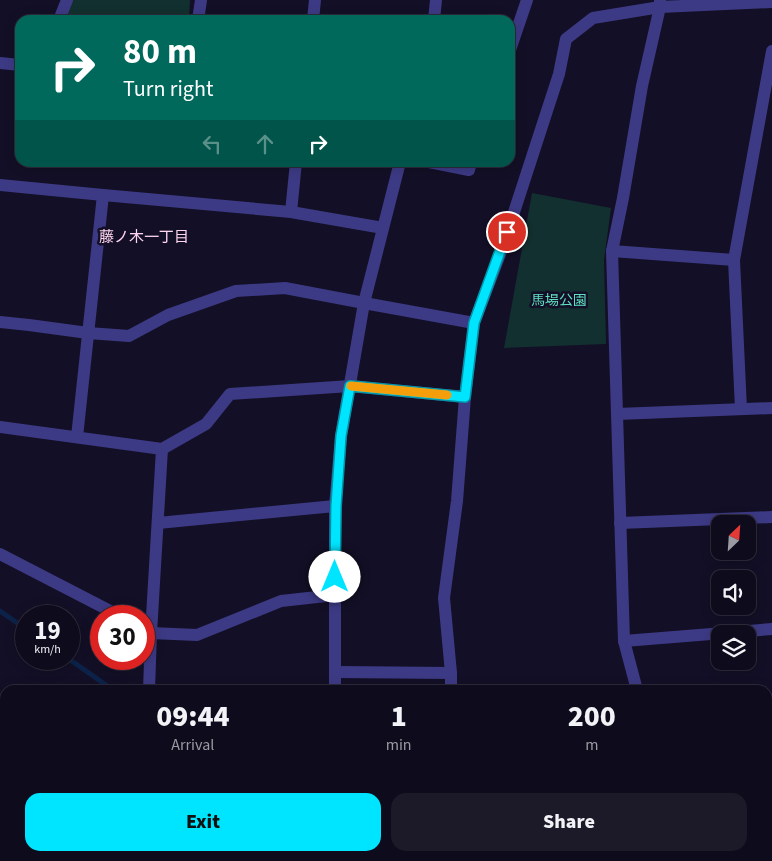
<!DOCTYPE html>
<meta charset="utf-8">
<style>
:root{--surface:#0e0b1c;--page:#1c1929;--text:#f1f3f6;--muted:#9b9ba3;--line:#2e2b3b;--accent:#00e5ff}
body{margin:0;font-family:"Source Sans 3","Noto Sans JP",sans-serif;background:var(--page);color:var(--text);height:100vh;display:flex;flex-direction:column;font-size:19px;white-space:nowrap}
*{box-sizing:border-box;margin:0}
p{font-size:16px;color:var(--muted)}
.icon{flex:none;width:28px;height:28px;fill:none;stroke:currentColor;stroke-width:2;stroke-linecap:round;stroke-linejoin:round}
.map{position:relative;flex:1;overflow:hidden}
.details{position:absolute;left:0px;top:685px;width:772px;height:176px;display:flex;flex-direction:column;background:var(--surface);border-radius:15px 15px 0 0;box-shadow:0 2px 12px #0003,0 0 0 1px var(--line)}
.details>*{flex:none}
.banner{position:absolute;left:15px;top:15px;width:500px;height:152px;border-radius:15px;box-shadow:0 2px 12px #0003,0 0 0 1px var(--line);background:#00695c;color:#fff;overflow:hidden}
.needle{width:32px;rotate:25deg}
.controls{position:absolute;left:711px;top:515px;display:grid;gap:10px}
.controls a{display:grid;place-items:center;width:45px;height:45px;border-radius:10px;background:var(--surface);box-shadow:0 2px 12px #0003,0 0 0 1px var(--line);font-size:25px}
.speed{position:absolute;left:15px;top:605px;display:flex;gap:10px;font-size:25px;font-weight:700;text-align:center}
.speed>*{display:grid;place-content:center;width:65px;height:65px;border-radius:50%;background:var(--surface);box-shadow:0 2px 12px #0003,0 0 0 1px var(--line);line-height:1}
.speed small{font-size:12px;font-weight:400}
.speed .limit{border:8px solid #d22;background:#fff;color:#111}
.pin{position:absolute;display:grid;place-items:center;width:42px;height:42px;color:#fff;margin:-21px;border:2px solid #fff;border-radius:50%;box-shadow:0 1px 5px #0007}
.me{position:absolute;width:55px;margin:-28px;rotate:0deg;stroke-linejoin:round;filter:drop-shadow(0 0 4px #0008)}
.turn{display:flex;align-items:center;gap:18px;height:105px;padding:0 25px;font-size:22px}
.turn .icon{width:65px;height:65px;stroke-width:2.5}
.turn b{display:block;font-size:35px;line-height:42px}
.lanes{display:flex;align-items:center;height:48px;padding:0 25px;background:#0003;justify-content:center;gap:25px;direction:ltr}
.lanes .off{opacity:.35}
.eta{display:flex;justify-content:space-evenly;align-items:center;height:85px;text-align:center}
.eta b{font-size:30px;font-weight:800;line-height:35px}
.primary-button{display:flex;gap:10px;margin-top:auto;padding:10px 25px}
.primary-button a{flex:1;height:58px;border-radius:15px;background:var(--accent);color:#111;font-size:20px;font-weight:800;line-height:58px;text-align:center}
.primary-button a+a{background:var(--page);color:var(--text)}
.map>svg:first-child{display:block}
.green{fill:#12302f}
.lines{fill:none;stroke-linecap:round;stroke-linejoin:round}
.stream{stroke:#0c2248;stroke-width:5}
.street{stroke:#3d3a85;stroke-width:12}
.route-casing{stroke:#0095a6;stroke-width:12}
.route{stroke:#00e5ff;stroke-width:9}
.slow{stroke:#f59e0b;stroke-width:9}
.labels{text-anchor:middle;stroke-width:5;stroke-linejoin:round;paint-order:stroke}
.park-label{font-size:14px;fill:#5fe0c0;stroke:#130f26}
.neighbourhood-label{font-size:15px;fill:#ffd6f0;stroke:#130f26}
</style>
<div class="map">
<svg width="772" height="861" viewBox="0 0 772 861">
<rect width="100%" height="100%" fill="#130f26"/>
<g class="green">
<polygon points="67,0 190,0 189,20 59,20"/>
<polygon points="532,193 611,208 604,260 606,344 504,348"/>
</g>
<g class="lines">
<g class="stream">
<polyline points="0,611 26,629"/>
<polyline points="69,659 113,690"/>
<polyline points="289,856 295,861"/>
</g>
<g class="street">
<polyline points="59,20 67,0"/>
<polyline points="198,20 201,0"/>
<polyline points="313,20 315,0"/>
<polyline points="434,20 436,0"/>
<polyline points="510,50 527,0"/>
<polyline points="0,63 20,65"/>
<polyline points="429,162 469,170 471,162"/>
<polyline points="0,185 103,195 291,212 383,228"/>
<polyline points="291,212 296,162"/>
<polyline points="612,251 734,260"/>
<polyline points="0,322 29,325 88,333 129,336 168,315 236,291 285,288 364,303 474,323"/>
<polyline points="741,409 734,260 772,51"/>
<polyline points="617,414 772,408"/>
<polyline points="0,427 162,449 206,424 230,394 350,386 465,397"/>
<polyline points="77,437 103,195"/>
<polyline points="158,523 335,506"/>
<polyline points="620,523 772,517"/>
<polyline points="0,554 120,616"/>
<polyline points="144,629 151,633 197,635 281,601 335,595"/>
<polyline points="624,641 772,629"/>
<polyline points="335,672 451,673"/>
<polyline points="149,690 151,633 162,449"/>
<polyline points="335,690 335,506 341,436 364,303 400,162"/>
<polyline points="451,690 451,673 444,598 457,501 465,397 474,323 502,249 559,74 566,39 593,18 660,7 772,2"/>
<polyline points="637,690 624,641 612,251 623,198 642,86 660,7 660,0"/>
<polyline points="768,745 772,744"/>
<polyline points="769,833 772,837"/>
<polyline points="318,856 323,861"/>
<polyline points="392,856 392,861"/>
<polyline points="448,856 449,861"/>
<polyline points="606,856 608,861"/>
<polyline points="335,861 335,856"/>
<polyline points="529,861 530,856"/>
</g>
</g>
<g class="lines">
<defs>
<polyline id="route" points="335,577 336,506 341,436 350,386 465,397 474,323 507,232"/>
</defs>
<use href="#route" class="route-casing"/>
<use href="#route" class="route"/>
<polyline class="slow" points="351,386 447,395"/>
</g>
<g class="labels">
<g class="park-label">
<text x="559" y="305">馬場公園</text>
</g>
<g class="neighbourhood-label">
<text x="144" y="242">藤ノ木一丁目</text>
</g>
</g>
</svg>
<div class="controls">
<a><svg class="needle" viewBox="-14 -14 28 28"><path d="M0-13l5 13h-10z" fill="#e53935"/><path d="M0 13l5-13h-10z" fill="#9b9ba3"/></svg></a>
<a><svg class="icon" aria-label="sound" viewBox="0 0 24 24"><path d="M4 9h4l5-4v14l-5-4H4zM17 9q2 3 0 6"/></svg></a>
<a><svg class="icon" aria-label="layers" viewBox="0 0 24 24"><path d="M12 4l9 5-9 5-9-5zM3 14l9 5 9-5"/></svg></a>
</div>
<div class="speed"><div>19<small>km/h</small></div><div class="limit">30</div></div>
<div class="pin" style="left:507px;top:232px;background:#d93025"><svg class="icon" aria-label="arrive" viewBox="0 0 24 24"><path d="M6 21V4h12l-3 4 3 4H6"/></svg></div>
<svg class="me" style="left:335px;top:577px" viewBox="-20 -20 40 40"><circle r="19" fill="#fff"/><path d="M0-13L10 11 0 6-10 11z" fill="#00e5ff"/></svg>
<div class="banner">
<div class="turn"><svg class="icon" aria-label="right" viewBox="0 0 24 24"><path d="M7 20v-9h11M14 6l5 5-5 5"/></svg><div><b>80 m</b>Turn right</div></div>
<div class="lanes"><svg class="icon off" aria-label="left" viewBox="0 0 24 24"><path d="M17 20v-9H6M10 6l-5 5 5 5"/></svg><svg class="icon off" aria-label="ahead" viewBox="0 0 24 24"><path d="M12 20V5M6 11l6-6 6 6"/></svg><svg class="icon" aria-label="right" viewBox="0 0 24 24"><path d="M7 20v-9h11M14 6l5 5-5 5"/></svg></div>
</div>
<section class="details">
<div class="eta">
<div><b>09:44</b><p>Arrival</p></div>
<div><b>1</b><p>min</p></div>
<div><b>200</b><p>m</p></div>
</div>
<div class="primary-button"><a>Exit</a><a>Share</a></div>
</section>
</div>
